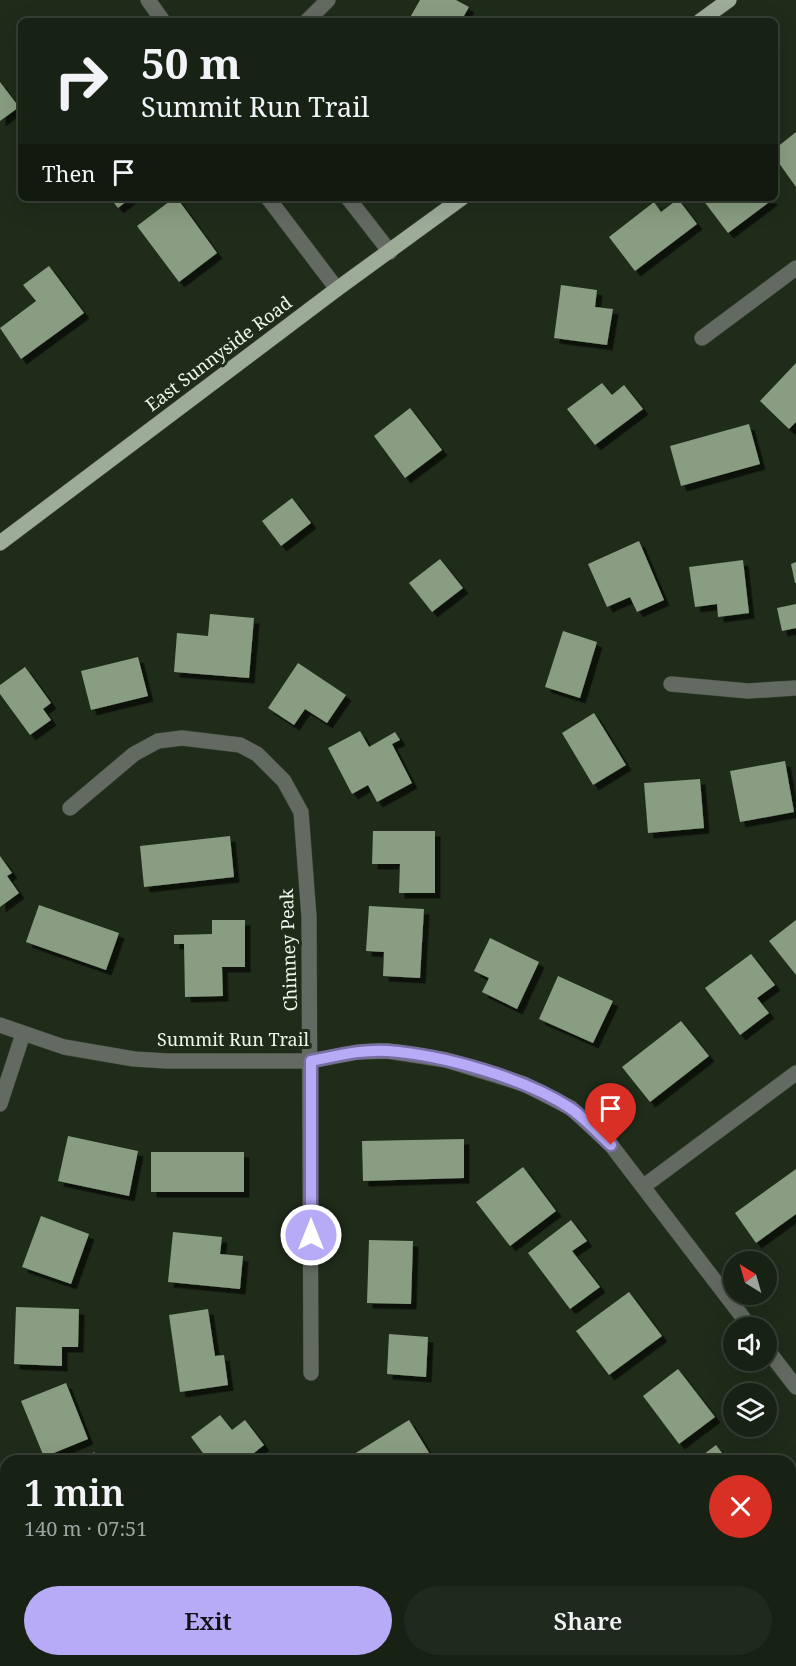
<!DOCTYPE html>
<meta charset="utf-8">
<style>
:root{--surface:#172114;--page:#20291d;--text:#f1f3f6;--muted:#9ea3a0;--line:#363e34;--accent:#b7abf8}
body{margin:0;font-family:"Noto Serif",serif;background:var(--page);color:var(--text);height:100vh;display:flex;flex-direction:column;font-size:22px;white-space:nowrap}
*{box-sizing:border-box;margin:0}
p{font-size:20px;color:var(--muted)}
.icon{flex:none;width:33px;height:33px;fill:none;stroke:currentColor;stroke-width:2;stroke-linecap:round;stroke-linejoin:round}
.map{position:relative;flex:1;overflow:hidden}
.details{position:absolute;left:0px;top:1455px;width:796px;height:212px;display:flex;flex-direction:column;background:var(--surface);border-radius:18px 18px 0 0;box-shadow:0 6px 24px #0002,0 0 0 2px var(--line)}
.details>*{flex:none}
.guide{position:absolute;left:18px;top:18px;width:760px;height:183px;border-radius:9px;box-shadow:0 6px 24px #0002,0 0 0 2px var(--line);background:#172114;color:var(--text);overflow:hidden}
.needle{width:39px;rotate:323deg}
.buttons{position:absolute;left:723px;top:1251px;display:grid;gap:12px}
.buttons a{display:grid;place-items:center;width:54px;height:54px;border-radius:50%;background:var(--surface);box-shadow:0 6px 24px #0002,0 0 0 2px var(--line);font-size:30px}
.pin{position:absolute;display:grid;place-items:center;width:51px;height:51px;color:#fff;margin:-62px -26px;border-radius:50% 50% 50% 0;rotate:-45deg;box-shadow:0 0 6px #0007}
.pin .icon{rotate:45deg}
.me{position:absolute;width:66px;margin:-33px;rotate:0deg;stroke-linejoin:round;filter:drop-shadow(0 0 4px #0008)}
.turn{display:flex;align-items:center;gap:21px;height:126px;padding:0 24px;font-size:27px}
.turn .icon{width:78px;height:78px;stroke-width:2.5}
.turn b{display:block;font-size:42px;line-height:51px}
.then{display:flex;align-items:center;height:57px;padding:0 24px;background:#0003;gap:12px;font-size:22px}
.round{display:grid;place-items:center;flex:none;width:63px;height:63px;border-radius:32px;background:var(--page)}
.headline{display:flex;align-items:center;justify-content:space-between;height:102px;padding:0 24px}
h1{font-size:36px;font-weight:600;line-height:45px}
.primary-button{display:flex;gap:12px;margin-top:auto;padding:12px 24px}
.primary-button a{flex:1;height:69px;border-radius:36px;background:var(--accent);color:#111;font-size:24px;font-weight:600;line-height:69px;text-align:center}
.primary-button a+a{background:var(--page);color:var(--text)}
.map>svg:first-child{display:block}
.building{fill:#889d81;filter:url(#shadow)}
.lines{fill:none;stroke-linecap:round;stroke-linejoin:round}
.minor-casing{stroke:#3c4837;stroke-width:16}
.primary-casing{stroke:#3c4837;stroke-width:16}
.minor{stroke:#636a61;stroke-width:15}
.primary{stroke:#9dac99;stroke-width:15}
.route-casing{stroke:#776fa1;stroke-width:15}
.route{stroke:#b7abf8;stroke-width:10}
.labels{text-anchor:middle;stroke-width:6;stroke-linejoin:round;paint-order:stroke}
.street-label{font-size:18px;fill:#edf6ea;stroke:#1f2c1a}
</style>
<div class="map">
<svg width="796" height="1666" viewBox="0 0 796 1666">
<defs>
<filter id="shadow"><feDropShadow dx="5.5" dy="5.5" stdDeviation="0" flood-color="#0009"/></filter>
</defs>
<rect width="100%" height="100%" fill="#1f2c1a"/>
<g class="building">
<polygon points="420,0 456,0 469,7 461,21 408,21"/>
<polygon points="0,82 19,107 0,121"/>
<polygon points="796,132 796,187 776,159 776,148"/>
<polygon points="110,198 131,198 118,208"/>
<polygon points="174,198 177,198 217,253 179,282 137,226"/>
<polygon points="706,198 771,198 772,200 728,233 703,200"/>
<polygon points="678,199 697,224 635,271 609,237 654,202 661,212"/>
<polygon points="49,266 84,313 21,359 0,328 36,301 23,285"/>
<polygon points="561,285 597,290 595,307 613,309 607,345 554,338"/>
<polygon points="796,363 796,422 789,429 760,401"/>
<polygon points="602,383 612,395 624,385 643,409 595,445 567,409"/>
<polygon points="410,408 442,450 405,478 374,436"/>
<polygon points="749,424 760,464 681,486 670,446"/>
<polygon points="292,498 311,523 281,546 262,521"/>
<polygon points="639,541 664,600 637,612 630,597 607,607 588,564"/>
<polygon points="440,559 463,588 432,612 409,583"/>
<polygon points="743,560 749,613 718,617 717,604 695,607 689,567"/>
<polygon points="796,562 796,583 795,583 791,564"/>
<polygon points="796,604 796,628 782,631 777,608"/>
<polygon points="210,614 254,618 249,678 174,672 177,633 208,636"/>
<polygon points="563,631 597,642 580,698 545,687"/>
<polygon points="138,657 148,696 91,710 81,671"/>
<polygon points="298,663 346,695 327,723 305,709 294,725 268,708"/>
<polygon points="25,667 51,703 43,709 51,720 30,735 0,694 0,685"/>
<polygon points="594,713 626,765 593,785 562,733"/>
<polygon points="360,731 369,747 395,732 400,740 392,744 412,783 377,802 368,785 352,794 328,748"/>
<polygon points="785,761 794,812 740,822 730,771"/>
<polygon points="700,779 704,828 648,833 644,783"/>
<polygon points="373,831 435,831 435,893 399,893 400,864 372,864"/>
<polygon points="230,836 234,877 144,887 140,846"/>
<polygon points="0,856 12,873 7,876 19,893 0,907"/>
<polygon points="39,905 119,933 106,970 26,942"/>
<polygon points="369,906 424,909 420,978 383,976 384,952 366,951"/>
<polygon points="212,920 245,920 245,967 222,967 223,996 185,997 184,944 174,944 174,935 212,934"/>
<polygon points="796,920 796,975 769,941"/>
<polygon points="490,938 539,962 517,1009 482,992 489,978 474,971"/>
<polygon points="751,954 775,985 757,998 769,1013 740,1035 705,988"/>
<polygon points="558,976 613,1001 593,1043 539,1019"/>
<polygon points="681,1021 709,1056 650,1102 622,1067"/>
<polygon points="68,1136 138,1151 129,1196 58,1181"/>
<polygon points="464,1139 464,1178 363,1181 362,1141"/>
<rect x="151" y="1152" width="93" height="40"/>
<polygon points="523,1167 556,1211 510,1246 476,1202"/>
<polygon points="796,1169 796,1214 756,1243 735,1213"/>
<polygon points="41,1216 89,1234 71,1284 22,1267"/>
<polygon points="571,1220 587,1241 572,1251 600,1287 570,1309 528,1253"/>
<polygon points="173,1232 222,1237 220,1254 243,1256 240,1289 168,1282"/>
<polygon points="369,1240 413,1241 411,1304 367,1303"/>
<polygon points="629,1292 662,1336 609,1375 576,1331"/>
<polygon points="16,1307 79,1309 78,1347 62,1347 62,1366 14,1364"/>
<polygon points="208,1309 215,1356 224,1355 228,1385 180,1392 169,1315"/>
<polygon points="389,1334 428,1337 426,1377 387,1374"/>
<polygon points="678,1369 715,1417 679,1444 643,1396"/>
<polygon points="66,1383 88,1439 44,1457 21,1401"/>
<polygon points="220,1415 232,1430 245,1420 264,1445 244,1461 209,1461 191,1437"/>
<polygon points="409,1420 434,1461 358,1461 354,1454"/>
<polygon points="716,1445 728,1461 695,1461"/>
<polygon points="94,1452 100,1461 82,1461"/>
<polygon points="790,1519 796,1526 796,1575 793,1571 790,1572"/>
<polygon points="12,1660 21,1660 25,1666 5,1666"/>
<polygon points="206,1660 254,1660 258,1666 199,1666"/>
<polygon points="389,1660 410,1660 414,1666 382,1666"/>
</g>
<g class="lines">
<defs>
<g id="minor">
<polyline points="148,0 163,21"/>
<polyline points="307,21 328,0"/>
<polyline points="268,198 337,289"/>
<polyline points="348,198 390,252"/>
<polyline points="702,338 796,268"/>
<polyline points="671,684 748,691 796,688"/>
<polyline points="70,808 134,754 158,741 182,738 240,745 257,754 284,781 301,812 309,917 311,1373"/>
<polyline points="0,1025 64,1047 134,1059 167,1061 311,1061 358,1052 387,1051 446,1060 524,1084 571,1108 611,1145 751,1328"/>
<polyline points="0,1104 23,1034"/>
<polyline points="644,1186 796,1073"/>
<polyline points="766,1348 796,1387"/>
<polyline points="0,1498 6,1508"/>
<polyline points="119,1660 123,1666"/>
<polyline points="528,1666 530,1660"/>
</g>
<g id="primary">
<polyline points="700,21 729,0"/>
<polyline points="0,543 337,289 462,198"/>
</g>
</defs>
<use href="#minor" class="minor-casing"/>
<use href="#primary" class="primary-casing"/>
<use href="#minor" class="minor"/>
<use href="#primary" class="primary"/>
</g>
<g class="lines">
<defs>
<path id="route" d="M311 1235V1061C336 1056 362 1049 388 1051 442 1055 525 1078 570 1108 585 1118 598 1133 611 1145"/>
</defs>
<use href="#route" class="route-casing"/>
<use href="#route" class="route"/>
</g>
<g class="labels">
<g class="street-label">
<text transform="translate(219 354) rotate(-37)" y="6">East Sunnyside Road</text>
<text transform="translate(289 950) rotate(-92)" y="6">Chimney Peak</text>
<text x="233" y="1046">Summit Run Trail</text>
</g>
</g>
</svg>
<div class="buttons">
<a><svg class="needle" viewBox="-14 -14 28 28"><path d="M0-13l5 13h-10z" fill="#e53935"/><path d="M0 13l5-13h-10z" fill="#9ea3a0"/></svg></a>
<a><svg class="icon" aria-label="sound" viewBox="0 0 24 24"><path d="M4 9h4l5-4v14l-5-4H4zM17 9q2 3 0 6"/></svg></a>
<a><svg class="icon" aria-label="layers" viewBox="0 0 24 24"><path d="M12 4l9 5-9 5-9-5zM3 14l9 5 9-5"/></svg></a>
</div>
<div class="pin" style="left:611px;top:1145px;background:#d93025"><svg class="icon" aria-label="arrive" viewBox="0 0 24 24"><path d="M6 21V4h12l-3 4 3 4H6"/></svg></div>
<svg class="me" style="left:311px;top:1235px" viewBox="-20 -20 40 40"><circle r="17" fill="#b7abf8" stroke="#fff" stroke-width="3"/><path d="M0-11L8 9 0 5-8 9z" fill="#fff"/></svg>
<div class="guide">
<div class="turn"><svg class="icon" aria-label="right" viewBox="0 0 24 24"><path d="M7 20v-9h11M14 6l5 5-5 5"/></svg><div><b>50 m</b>Summit Run Trail</div></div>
<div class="then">Then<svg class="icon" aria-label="arrive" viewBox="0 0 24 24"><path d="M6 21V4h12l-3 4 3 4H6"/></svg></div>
</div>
<section class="details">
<div class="headline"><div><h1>1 min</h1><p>140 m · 07:51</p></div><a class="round" style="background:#d93025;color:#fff"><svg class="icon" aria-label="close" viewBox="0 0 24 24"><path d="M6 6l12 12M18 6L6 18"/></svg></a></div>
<div class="primary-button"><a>Exit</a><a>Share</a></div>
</section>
</div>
